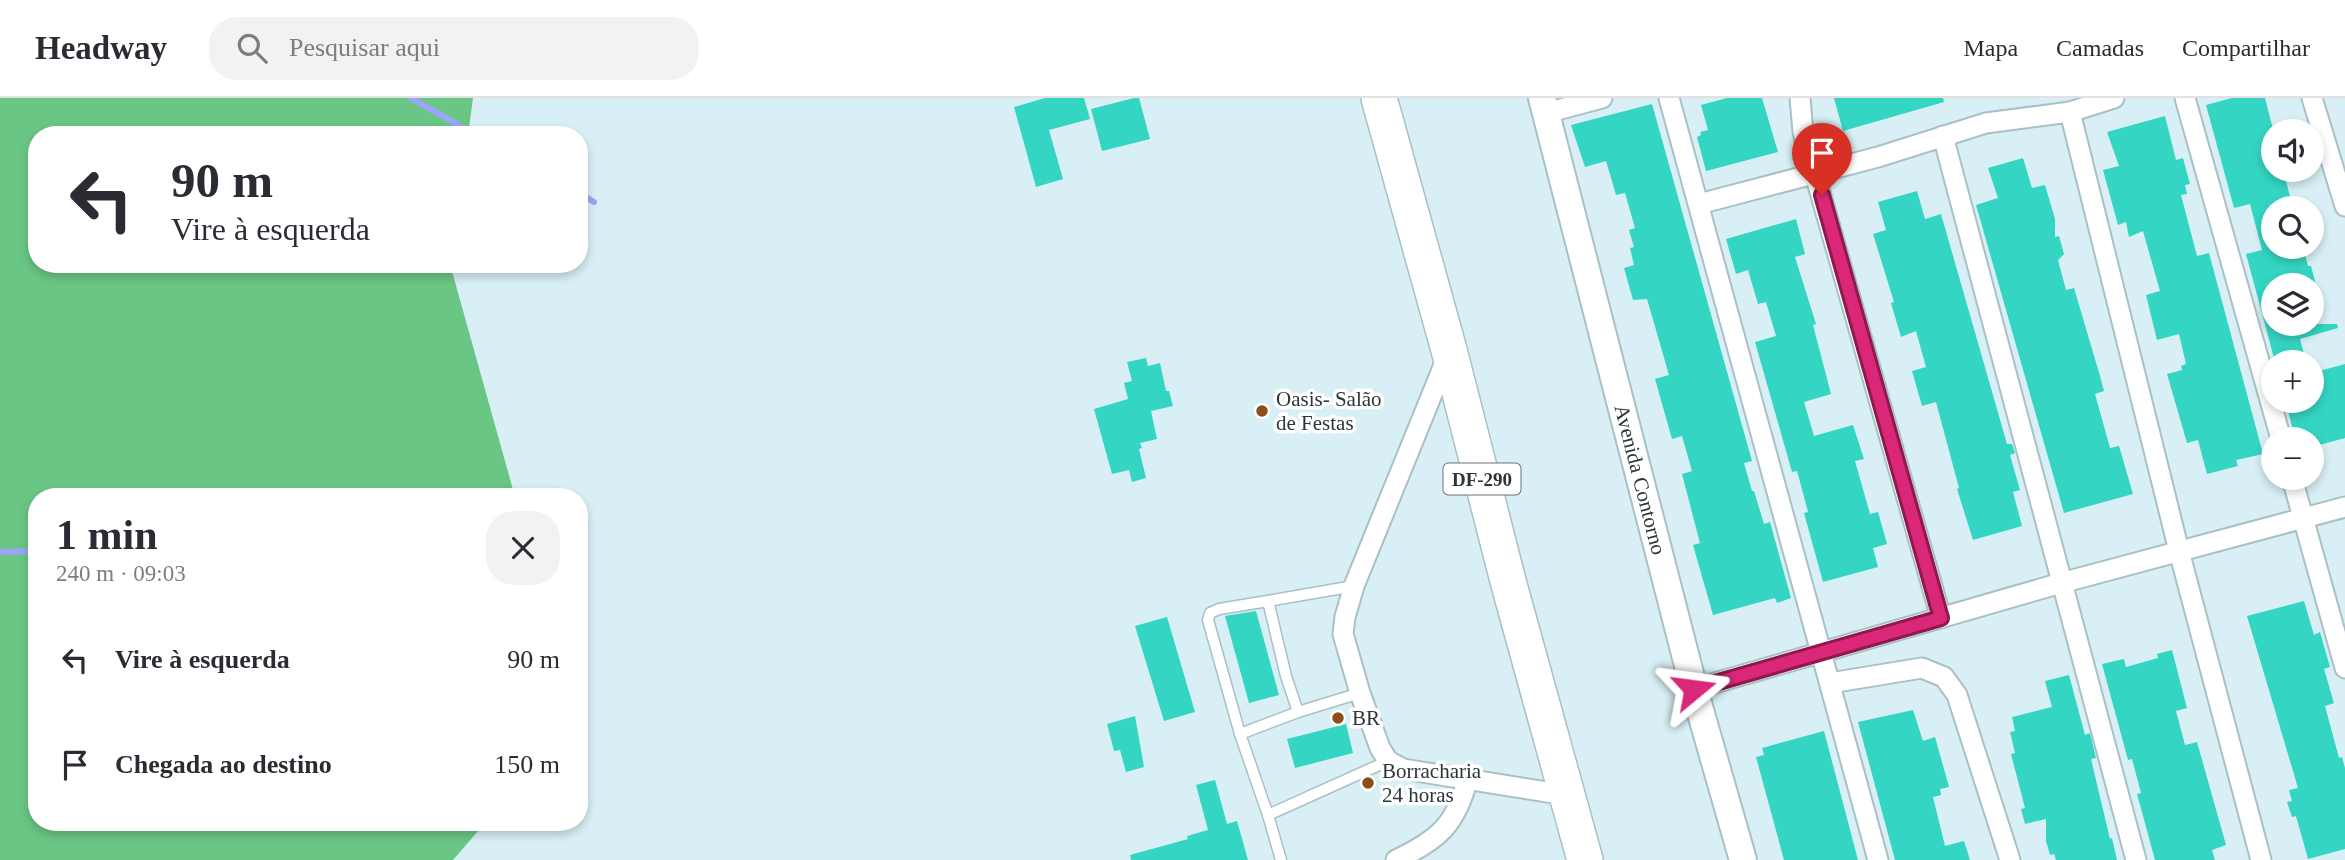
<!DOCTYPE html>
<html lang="pt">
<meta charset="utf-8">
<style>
:root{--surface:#fff;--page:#f2f2f3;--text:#2b2b33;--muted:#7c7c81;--line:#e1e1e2}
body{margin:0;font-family:Georgia,serif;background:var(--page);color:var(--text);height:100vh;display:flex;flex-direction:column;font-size:26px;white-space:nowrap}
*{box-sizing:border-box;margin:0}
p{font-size:23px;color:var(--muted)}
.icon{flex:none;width:38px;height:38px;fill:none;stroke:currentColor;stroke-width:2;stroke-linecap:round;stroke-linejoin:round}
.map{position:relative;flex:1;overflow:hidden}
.sheet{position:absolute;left:28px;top:390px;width:560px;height:343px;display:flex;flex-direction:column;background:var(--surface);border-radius:28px;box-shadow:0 4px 10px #0003}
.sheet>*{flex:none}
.banner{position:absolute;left:28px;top:28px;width:560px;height:147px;border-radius:28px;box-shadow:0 4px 10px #0003;background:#fff;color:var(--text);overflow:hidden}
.tools{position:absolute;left:2261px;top:21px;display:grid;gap:14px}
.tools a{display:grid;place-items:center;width:63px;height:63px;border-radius:50%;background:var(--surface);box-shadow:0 4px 10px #0003;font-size:35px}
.pin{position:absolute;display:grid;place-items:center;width:60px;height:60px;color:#fff;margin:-72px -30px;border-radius:50% 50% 50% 0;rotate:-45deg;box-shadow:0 0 7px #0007}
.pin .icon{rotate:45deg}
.me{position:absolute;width:77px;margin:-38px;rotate:74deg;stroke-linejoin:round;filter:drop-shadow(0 0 5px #0008)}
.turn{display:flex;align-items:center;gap:24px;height:147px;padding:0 28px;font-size:32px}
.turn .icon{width:91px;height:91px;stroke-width:2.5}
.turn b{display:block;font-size:49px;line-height:60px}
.round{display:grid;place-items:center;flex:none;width:74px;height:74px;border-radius:28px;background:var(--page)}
.overview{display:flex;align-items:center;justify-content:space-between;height:119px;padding:0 28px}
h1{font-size:42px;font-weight:700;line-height:52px}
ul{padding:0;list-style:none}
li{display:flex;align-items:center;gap:21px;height:105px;padding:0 28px}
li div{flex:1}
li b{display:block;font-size:26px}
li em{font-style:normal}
header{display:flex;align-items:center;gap:42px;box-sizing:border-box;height:98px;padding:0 35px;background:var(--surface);border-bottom:2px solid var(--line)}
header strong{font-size:33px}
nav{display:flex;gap:38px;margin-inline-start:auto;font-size:24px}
.search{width:490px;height:63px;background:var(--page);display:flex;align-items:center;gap:18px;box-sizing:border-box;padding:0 24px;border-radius:28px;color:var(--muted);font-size:26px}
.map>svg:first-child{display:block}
.forest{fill:#6ac684}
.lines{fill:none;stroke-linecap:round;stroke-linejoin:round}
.stream{stroke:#9ca4fe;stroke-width:6}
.building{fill:#35d5c3}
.lane-casing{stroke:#a9c0c6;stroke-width:13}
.street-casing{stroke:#a9c0c6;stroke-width:23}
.secondary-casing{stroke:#a9c0c6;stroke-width:30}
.highway-casing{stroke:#a9c0c6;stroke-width:38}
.lane{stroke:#fff;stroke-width:10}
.street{stroke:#fff;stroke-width:19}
.secondary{stroke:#fff;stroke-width:26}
.highway{stroke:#fff;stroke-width:35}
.route-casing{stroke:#8e194d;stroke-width:18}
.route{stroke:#db2777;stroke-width:12}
.poi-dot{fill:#8e4e18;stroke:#fff;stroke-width:2.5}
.labels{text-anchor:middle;stroke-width:7;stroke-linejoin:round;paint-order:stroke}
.shield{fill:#fff;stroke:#6b7274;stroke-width:2}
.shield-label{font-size:19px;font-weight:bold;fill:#2c3538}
.poi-label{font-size:21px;fill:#2c3538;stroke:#fff;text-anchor:start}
.street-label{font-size:21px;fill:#2c3538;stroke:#fff}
</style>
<header>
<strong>Headway</strong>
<div class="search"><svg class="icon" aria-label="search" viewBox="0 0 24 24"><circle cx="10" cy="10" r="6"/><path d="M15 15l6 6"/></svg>Pesquisar aqui</div>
<nav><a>Mapa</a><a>Camadas</a><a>Compartilhar</a></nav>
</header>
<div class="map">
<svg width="2345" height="762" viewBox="0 0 2345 762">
<rect width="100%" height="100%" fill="#d7eff5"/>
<polygon class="forest" points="0,0 473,0 468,37 37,37 37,166 450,166 515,399 37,399 37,724 485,725 453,762 0,762"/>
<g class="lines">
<g class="stream">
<polyline points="411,0 476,37"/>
<polyline points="579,95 594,104"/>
<polyline points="0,454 37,453"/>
</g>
</g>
<g class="building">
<polygon points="1045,0 1084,0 1090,21 1049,32 1063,81 1036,89 1014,9"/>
<polygon points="1134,0 1139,0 1150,41 1102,53 1091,11"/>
<polygon points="1727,0 1762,0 1778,54 1706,73 1697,39 1701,37 1700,34 1708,32 1701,7"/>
<polygon points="1834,0 1943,0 1944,4 1843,33"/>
<polygon points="2232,0 2265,0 2273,31 2273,72 2280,72 2283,80 2285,79 2293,110 2273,110 2273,149 2303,149 2308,168 2311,168 2316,187 2273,187 2273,226 2337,226 2338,230 2300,241 2306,264 2275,264 2246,156 2262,152 2250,106 2234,110 2206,7"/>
<polygon points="1652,6 1752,363 1744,365 1752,393 1754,393 1764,426 1770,424 1791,500 1777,505 1775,500 1713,517 1693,447 1700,445 1682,376 1692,373 1682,338 1672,341 1655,281 1669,277 1647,201 1633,202 1624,170 1634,167 1630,150 1634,149 1629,132 1635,130 1625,95 1616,97 1606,63 1585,69 1571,27"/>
<polygon points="2165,18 2176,62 2183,60 2190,86 2185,87 2187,96 2181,97 2197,158 2209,155 2263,356 2236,362 2238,368 2207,376 2198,342 2187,345 2167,276 2182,272 2181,268 2186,266 2179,236 2157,242 2146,197 2160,193 2143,133 2129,139 2126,124 2118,127 2103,72 2119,68 2107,34"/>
<polygon points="2023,60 2032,90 2045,87 2055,121 2055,139 2059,138 2064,156 2058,162 2066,192 2074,190 2100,278 2104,293 2095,296 2110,350 2119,348 2133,396 2064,415 1976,107 1998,100 1988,70"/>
<polygon points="1917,93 1925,121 1941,116 2007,346 2012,346 2015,355 2010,357 2020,392 2013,394 2022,428 1973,442 1957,391 1959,390 1936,304 1922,308 1912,273 1926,269 1916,233 1901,239 1891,205 1894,204 1873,136 1886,132 1878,104"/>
<polygon points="1796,121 1805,156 1795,159 1816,226 1813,227 1831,296 1804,304 1814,338 1853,327 1864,361 1855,363 1870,416 1878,414 1887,446 1873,450 1878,469 1823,484 1804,415 1808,414 1799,380 1797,373 1792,374 1755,244 1776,238 1766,204 1758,206 1748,172 1736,176 1726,141"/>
<polygon points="1146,260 1148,268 1160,265 1166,293 1169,293 1173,308 1151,313 1157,341 1140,345 1142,350 1139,351 1146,380 1132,384 1129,372 1112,376 1094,311 1128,301 1124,285 1132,283 1127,264"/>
<polygon points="2345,266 2345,340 2312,349 2312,341 2295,341 2287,308 2292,307 2291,303 2312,303 2312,275"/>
<polygon points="2304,503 2314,537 2320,534 2330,569 2324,571 2334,605 2325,608 2339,660 2342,659 2345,670 2345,751 2308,761 2296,718 2292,719 2287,704 2292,703 2289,692 2298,690 2247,518"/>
<polygon points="1256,513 1279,597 1249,605 1225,518"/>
<polygon points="1167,519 1195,614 1164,623 1135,528"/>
<polygon points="2172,552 2187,610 2176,613 2185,647 2197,644 2226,747 2212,752 2215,762 2155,762 2137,696 2141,695 2132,661 2128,662 2102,566 2124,561 2126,569 2158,560 2157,556"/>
<polygon points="2069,577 2085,637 2090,635 2096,660 2091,661 2110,741 2112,740 2117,762 2056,762 2054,756 2050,757 2046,743 2046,721 2025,726 2021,711 2025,710 2011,656 2015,655 2010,634 2015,633 2012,619 2052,609 2045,583"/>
<polygon points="1913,612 1923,643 1935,639 1949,689 1940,691 1941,697 1933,699 1945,748 1964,743 1970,762 1895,762 1858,624"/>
<polygon points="1135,618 1144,669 1126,674 1120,652 1114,653 1107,626"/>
<polygon points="1346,626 1353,655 1295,670 1287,641"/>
<polygon points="1824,633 1858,762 1784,762 1756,659 1764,657 1762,650"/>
<polygon points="1215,682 1227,726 1237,723 1248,762 1131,762 1130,757 1188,741 1187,738 1208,732 1196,687"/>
</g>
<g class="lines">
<defs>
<g id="lane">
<polyline points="1354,488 1268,503 1286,578 1298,614 1360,595"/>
<polyline points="1240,636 1208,522 1210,515 1219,511 1268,503"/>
<polyline points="1268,717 1240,636 1298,614"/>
<polyline points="1281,762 1268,717 1388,663"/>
</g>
<g id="street">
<polyline points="1669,0 1878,762"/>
<polyline points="1800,0 1803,34 1941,520"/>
<polyline points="2185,0 2281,341"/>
<polyline points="2312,0 2345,108"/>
<polyline points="2070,14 2179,453 2261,762"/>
<polyline points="1546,15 1602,0"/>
<polyline points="1943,38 2136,762"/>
<polyline points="1699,106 1878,59 1986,25 2070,14 2114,0"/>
<polyline points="1448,257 1354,488 1345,519 1343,536 1360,595 1380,650 1388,663 1403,671 1566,697"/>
<polyline points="2292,380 2345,570"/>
<polyline points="1830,585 1922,570 1944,579 1957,597 2010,762"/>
<polyline points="1694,591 2061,485 2345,409"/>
<path d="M1396 762C1438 742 1456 727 1468 680"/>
</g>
<g id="secondary">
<path id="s1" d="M1542 0 1694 591 1743 762"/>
</g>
<polyline id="highway" points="1379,0 1449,252 1508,483 1585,762"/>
</defs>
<use href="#lane" class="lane-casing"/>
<use href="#street" class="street-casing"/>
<use href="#secondary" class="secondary-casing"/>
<use href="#highway" class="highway-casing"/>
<use href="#lane" class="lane"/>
<use href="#street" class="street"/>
<use href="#secondary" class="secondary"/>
<use href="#highway" class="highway"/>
</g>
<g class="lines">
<defs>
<polyline id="route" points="1694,591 1941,520 1822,97"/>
</defs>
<use href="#route" class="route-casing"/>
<use href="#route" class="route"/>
</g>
<g class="poi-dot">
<circle cx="1262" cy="313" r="7"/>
<circle cx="1338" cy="620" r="7"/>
<circle cx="1368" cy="685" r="7"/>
</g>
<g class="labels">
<rect class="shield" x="1443.5" y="365.5" width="77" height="31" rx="5"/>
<g class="shield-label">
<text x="1482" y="388">DF-290</text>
</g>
<g class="poi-label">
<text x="1276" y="308">Oasis- Salão<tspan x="1276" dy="24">de Festas</tspan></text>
<text x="1352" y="627">BR</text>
<text x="1382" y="680">Borracharia<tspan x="1382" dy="24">24 horas</tspan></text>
</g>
<g class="street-label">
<text dy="7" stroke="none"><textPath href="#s1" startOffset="394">Avenida Contorno</textPath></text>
</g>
</g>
</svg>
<div class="tools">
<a><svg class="icon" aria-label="sound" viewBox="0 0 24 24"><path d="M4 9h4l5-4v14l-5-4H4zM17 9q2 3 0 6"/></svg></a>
<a><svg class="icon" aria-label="search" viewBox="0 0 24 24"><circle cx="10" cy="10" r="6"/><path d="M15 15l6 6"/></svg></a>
<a><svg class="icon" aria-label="layers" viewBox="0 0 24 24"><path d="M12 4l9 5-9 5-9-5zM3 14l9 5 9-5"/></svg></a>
<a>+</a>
<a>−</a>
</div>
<div class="pin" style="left:1822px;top:97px;background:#d93025"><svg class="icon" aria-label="arrive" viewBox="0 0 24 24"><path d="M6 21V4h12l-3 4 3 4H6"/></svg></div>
<svg class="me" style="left:1694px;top:591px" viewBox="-20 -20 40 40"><path d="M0-17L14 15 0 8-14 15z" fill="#db2777" stroke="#fff" stroke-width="4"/></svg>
<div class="banner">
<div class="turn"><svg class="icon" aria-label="left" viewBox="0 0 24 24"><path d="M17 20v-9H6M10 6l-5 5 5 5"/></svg><div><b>90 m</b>Vire à esquerda</div></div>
</div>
<section class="sheet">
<div class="overview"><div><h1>1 min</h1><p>240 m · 09:03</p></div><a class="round"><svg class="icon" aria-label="close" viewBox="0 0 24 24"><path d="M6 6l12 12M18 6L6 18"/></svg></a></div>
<ul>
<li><svg class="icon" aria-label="left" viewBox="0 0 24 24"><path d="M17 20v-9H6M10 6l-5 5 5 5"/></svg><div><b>Vire à esquerda</b></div><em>90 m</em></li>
<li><svg class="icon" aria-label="arrive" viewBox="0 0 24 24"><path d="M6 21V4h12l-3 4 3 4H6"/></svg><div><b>Chegada ao destino</b></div><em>150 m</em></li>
</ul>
</section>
</div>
